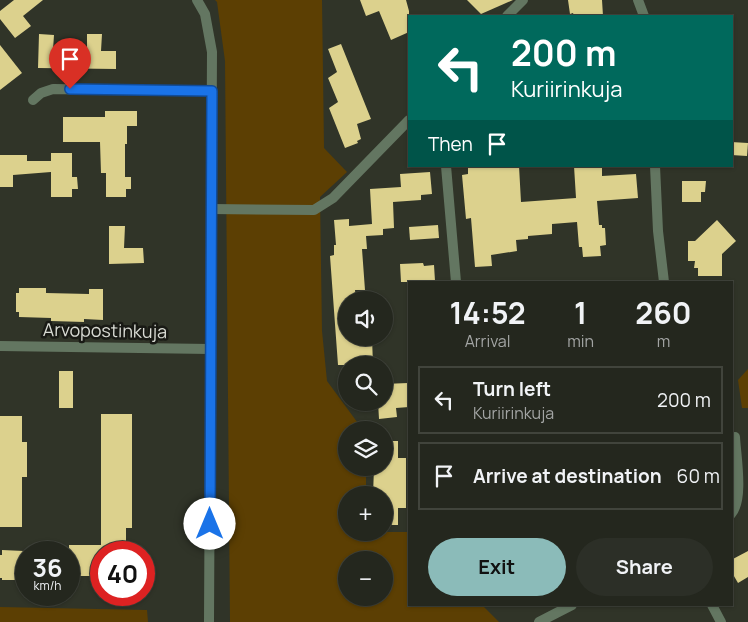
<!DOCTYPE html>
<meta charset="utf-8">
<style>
:root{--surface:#24271e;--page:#2c2f27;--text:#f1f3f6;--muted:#a3a5a4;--line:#41443c;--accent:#8bbbb9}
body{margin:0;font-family:Manrope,sans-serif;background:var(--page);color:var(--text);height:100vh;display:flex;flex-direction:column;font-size:19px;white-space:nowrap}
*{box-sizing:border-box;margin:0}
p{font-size:16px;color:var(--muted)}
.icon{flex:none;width:28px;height:28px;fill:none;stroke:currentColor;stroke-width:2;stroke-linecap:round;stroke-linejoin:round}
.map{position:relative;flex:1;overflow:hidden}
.side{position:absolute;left:408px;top:281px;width:325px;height:325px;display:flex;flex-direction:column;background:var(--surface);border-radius:0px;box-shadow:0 1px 4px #0004,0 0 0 1px var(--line)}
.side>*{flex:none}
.top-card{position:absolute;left:408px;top:15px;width:325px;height:152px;border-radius:0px;box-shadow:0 1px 4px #0004,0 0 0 1px var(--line);background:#00695c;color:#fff;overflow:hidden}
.tools{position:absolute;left:338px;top:291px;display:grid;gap:10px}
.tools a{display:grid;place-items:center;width:55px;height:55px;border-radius:50%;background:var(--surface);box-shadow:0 1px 4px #0004,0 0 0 1px var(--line);font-size:25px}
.speed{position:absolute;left:15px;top:541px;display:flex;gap:10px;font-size:25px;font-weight:700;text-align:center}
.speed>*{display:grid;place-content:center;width:65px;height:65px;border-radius:50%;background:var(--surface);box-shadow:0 1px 4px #0004,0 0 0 1px var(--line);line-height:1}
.speed small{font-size:12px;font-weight:400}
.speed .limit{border:8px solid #d22;background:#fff;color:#111}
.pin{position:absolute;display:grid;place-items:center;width:42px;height:42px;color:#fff;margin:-51px -21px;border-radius:50% 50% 50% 0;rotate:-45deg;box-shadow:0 0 5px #0007}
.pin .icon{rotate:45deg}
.me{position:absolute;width:55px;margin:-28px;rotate:0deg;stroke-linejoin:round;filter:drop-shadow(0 0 4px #0008)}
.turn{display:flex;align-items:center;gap:18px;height:105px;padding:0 20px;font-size:22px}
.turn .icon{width:65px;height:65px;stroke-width:2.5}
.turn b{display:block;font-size:35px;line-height:42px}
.then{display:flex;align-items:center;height:48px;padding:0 20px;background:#0003;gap:10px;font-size:19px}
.eta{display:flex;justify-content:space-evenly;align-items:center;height:85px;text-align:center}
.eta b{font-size:30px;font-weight:700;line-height:35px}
.action{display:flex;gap:10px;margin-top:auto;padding:10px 20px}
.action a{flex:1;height:58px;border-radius:30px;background:var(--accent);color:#111;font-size:20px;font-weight:700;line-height:58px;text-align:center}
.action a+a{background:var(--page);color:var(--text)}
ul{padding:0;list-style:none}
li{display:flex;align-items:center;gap:15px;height:68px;margin:0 10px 8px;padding:0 10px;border:2px solid var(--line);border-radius:0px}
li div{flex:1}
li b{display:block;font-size:19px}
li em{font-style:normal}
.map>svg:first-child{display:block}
.green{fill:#5c3f03;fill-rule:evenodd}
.building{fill:#dcd18d}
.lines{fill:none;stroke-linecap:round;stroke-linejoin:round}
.minor{stroke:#637661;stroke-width:10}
.tertiary{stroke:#637661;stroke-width:10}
.route-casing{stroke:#114b97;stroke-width:12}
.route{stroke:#1a73e8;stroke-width:9}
.labels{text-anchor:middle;stroke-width:5;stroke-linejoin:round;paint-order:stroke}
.street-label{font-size:18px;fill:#d9dbd4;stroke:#191a15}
</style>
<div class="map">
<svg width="748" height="622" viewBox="0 0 748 622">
<rect width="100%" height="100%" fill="#303428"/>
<g class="green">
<path d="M215 0H322L324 148 347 172 320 197 322 331 327 381 363 430H346V468H366V495H346V532H409V605H482L499 622H230L225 61 217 2ZM346 560H384V598H346Z"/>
<polygon points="748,369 748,408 742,408 738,380"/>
<polygon points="0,607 147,610 148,622 0,622"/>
</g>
<g class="building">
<polygon points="14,0 43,0 23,16 31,26 15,38 0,19 0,11"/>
<polygon points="360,0 406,0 409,11 409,32 391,40 379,11 366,16"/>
<polygon points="467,0 513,0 481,14"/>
<polygon points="568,0 602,0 603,16 574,16 573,13 570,14"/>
<polygon points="39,34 54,35 53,50 87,50 87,34 102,34 101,51 116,51 116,69 38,68"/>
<polygon points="341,44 371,119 357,124 361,139 357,141 358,143 345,148 329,108 338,102 328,78 337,72 328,49"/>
<polygon points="0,45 22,73 0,90"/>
<polygon points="105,111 137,111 137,126 127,126 127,144 125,144 125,177 131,177 131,189 126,189 126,197 106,197 106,173 101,173 100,142 63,142 63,117 105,117"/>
<polygon points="731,142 748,143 747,156 731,155"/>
<polygon points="51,153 72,153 72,177 77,177 78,189 72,189 72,197 51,197 51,172 13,175 13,187 0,187 0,155 27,155 27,161 51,161"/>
<polygon points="468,166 519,166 521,202 576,198 574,166 602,166 602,176 636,174 638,198 597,201 599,225 602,225 602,228 605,228 606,245 600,246 601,256 583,257 582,247 579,247 577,222 552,224 552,234 528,236 528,239 516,240 517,251 491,255 492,266 475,267 471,218 466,219 462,175 468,174"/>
<polygon points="430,172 432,194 421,195 421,200 393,202 394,228 383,229 383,235 366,236 367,249 362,249 365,290 355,290 356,300 346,300 346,338 372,338 373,365 338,365 330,256 334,255 334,245 336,245 334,220 349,219 349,226 372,224 370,189 401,187 400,174"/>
<polygon points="682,181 706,181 705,192 701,192 701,202 682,202"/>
<polygon points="717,220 736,241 722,254 722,276 698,276 698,268 694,268 695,261 688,261 688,241 695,241"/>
<polygon points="438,225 439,238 410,240 409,227"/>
<polygon points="109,226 125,226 124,248 143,248 144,263 109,264"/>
<polygon points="423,263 424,266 434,265 435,281 425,282 401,282 400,264"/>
<polygon points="19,288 46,288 46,293 89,294 89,289 103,289 103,320 84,319 84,322 51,321 51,318 19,317 19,312 16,312 16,293 19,293"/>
<rect x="59" y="371" width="14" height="37"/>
<polygon points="408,383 409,407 396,408 397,417 379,419 378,402 384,402 384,384"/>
<polygon points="101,414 132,414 132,528 126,528 126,552 101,552 101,576 69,576 69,545 101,545"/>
<polygon points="0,416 22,416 22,442 27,442 27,477 22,477 22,527 0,527"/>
<polygon points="384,441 398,441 398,458 406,458 406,508 398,508 398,525 384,525 384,495 373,495 374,468 384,468"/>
<polygon points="2,550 24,551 24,580 2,580 2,578 0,578 0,555 2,555"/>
<polygon points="748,551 748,577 738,583 731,571 731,560"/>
</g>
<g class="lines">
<g class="minor">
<polyline points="638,0 644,16"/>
<polyline points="507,16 523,0"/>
<polyline points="33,100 41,93 53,89 212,91"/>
<polyline points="446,166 456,282"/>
<polyline points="655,166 658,231 664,282"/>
<polyline points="211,209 314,210 333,198 409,120"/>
<polyline points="0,346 210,349"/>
<path d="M731 514C744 500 736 456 735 437"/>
<polyline points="712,605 721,622"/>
<polyline points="539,622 572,605"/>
</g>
<polyline class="tertiary" points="197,0 205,14 212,52 209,622"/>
</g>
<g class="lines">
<defs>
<polyline id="route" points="70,89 212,91 210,524"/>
</defs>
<use href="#route" class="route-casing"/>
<use href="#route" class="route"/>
</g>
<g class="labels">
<g class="street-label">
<text transform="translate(105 331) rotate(1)" y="6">Arvopostinkuja</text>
</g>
</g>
</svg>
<div class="tools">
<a><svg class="icon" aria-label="sound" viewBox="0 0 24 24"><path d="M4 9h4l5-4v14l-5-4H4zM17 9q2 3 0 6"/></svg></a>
<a><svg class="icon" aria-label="search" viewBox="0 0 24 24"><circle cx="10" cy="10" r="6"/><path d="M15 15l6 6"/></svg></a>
<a><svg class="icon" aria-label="layers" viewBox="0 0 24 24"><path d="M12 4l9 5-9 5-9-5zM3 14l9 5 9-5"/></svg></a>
<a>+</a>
<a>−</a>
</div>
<div class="speed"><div>36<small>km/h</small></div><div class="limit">40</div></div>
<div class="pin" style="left:70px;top:89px;background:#d93025"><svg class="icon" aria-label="arrive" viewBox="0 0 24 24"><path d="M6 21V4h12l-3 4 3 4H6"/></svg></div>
<svg class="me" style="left:210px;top:524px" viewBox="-20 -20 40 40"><circle r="19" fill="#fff"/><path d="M0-13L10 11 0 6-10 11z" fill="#1a73e8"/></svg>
<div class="top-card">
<div class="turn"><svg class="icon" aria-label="left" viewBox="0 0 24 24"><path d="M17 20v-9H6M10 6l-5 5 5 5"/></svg><div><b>200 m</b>Kuriirinkuja</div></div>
<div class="then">Then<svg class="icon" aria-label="arrive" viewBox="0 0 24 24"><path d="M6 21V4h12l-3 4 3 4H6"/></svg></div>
</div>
<section class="side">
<div class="eta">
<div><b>14:52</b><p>Arrival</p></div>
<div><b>1</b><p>min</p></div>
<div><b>260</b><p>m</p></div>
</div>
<ul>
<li><svg class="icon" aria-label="left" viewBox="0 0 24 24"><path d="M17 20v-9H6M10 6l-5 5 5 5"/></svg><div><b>Turn left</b><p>Kuriirinkuja</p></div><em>200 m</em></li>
<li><svg class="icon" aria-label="arrive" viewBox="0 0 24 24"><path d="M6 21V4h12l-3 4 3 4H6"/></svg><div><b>Arrive at destination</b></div><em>60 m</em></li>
</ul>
<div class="action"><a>Exit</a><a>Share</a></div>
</section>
</div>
